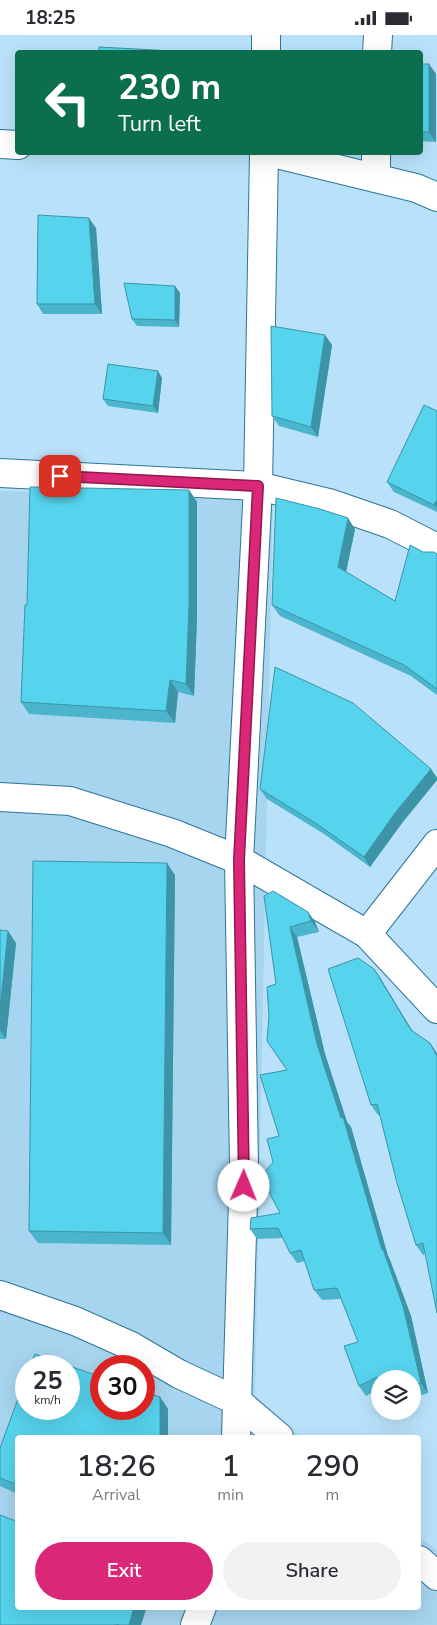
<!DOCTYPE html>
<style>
:root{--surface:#fff;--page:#f2f2f3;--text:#2b2b33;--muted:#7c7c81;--accent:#db2777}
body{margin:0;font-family:"Nunito Sans",sans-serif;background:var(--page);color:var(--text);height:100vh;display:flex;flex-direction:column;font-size:19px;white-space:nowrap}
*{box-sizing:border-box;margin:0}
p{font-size:16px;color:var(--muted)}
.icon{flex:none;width:28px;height:28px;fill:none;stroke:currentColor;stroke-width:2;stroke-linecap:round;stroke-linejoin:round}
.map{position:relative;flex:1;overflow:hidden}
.sheet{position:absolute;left:15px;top:1400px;width:406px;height:175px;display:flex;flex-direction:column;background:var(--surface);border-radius:5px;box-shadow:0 5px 20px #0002}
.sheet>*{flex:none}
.banner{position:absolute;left:15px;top:15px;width:408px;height:105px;border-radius:5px;box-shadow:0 5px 20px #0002;background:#0b6e4f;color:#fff;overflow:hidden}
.tools{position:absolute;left:371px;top:1335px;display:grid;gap:10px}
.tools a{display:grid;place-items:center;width:50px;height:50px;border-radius:50%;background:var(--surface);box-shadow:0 5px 20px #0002;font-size:25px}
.speed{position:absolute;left:15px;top:1320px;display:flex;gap:10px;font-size:25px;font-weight:700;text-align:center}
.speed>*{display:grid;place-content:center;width:65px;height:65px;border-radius:50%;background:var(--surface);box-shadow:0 5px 20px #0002;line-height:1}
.speed small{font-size:12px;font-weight:400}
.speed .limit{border:8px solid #d22;background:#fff;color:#111}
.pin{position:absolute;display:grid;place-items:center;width:42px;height:42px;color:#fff;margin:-21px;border-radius:10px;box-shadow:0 2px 8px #0006}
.me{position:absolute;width:55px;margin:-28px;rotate:1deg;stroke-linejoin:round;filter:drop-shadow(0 0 4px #0008)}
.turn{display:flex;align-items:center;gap:18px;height:105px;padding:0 20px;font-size:22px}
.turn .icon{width:65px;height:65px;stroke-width:2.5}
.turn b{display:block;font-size:35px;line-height:42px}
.eta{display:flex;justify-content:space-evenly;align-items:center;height:85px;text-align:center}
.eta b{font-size:30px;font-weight:600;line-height:35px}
.action{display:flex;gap:10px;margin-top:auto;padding:10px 20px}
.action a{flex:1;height:58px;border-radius:30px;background:var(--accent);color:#fff;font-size:20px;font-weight:600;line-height:58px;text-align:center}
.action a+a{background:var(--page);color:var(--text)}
.status{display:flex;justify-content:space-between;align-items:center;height:35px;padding:0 25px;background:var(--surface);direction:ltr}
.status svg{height:14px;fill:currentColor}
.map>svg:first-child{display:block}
.built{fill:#a7d4ee;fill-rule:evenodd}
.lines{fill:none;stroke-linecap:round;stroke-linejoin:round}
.minor-casing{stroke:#2d7599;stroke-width:30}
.minor{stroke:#fff;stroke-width:28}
.wall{fill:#4ab5cc}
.shaded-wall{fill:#3c94a6}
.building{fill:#56d3ed;stroke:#3c94a6}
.route-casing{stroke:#8e194d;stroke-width:12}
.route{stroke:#db2777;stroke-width:9}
</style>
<div class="status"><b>18:25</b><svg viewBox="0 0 49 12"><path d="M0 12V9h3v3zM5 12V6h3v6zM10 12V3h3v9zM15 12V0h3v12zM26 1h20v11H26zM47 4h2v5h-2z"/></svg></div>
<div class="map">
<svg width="437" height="1590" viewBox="0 0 437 1590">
<rect width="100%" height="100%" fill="#b9e2fa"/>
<path class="built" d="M0 456 273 461 255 1364 301 1402H18V1572H419V1501L437 1516V1590H0ZM26 1331H69V1374H26ZM101 1331H144V1374H101Z"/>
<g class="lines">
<defs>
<g id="minor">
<polyline points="266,18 266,0"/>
<polyline points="377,18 378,0"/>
<polyline points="0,109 18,110"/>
<polyline points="272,118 416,153 437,162"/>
<polyline points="376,143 376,118"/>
<polyline points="0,438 258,451 329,468 390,489 437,513"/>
<polyline points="0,762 70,766 172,798 239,825 367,899 437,974"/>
<polyline points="367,899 437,809"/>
<polyline points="0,1260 75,1286 131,1311 179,1339 237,1366 279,1402"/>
<polyline points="236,1402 244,1131 239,825 258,451 264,118"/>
<polyline points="419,1525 437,1541"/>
<polyline points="195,1590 202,1572"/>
</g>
</defs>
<use href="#minor" class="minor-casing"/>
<use href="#minor" class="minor"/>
</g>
<g class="wall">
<polygon points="420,29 436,39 436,107 420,106"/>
<polygon points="96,193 102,279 43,279 37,269"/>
<polygon points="175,251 180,258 179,292 137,291 132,284"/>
<polygon points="325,300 332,310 318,402 279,391 272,381"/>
<polygon points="162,343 158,378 108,371 103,364"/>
<polygon points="437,376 437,477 394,457 387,447"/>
<polygon points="189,455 197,467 197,583 194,661 178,657 175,688 29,679 21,667 27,570"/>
<polygon points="355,494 346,537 395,566 423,517 437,519 437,660 411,641 280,581 272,570"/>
<polygon points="431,734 437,743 437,745 402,788 370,832 324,799 267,764 260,754"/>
<polygon points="175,840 171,1210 38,1208 29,1196"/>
<polygon points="273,856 308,877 315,887 319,897 297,902 325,1019 347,1087 351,1092 388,1221 390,1225 411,1281 428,1358 412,1363 412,1344 380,1354 366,1361 359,1351 358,1307 341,1264 322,1265 314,1255 305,1226 297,1228 290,1218 283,1203 257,1204 250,1194 280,1178 273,1127 279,1101 287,1035 276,949"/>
<polygon points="0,895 16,908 6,1004 0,1004"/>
<polygon points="374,934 381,944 425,1219 423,1220 416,1210 380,1080 378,1080 371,1070"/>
<polygon points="35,1319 101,1342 101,1374 144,1374 144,1357 160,1362 168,1374 168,1402 18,1402 18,1459 0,1451 0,1413 26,1342 26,1374 69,1374 69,1331 30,1331"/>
</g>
<g class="shaded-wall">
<polygon points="429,29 436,39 436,107 429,97"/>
<polygon points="89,183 96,193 102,279 95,269"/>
<polygon points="175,251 180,258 179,292 175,285"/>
<polygon points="325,300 332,310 318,402 311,392"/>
<polygon points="158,336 162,343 158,378 153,371"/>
<polygon points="189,455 197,467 197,583 194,661 186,649"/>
<polygon points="437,464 437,473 434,470"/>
<polygon points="348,483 355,494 345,542 338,532"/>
<polygon points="170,645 178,657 175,688 166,676"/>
<polygon points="431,734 437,743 437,745 402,788 370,832 364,822 395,778"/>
<polygon points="167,828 175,840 171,1210 163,1198"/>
<polygon points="308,877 315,887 319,897 311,886"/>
<polygon points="290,892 297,902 325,1019 347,1087 351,1092 388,1221 390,1225 411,1281 428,1358 421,1348 382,1215 317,1009"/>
<polygon points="8,896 16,908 6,1004 0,995 0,974"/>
<polygon points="374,934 381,944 418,1005 411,995"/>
<polygon points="430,1008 437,1018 437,1025"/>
<polygon points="160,1362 168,1374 168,1402 160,1402"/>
<polygon points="134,1572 147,1572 141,1590 129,1590"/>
</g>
<g class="building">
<polygon points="99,12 173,16 173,18 99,18"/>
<rect x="420" y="29" width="9" height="68"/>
<polygon points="38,180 89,183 95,269 37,269"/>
<polygon points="124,248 175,251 175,285 132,284"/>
<polygon points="271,291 325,300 311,392 272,381"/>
<polygon points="108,329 158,336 153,371 103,364"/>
<polygon points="424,370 437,376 437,464 434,470 387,447"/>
<polygon points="30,452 189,455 189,571 186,649 170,645 166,676 21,667 25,570 27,570"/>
<polygon points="276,463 320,474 348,483 338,532 395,566 410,510 423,517 434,517 437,519 437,654 404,630 272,570"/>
<polygon points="275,632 353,668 431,734 395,778 364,822 317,789 260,754"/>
<polygon points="33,826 167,828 163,1198 29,1196"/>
<polygon points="273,856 308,877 311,886 290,892 317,1009 341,1083 343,1082 382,1215 383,1214 403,1271 421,1348 412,1351 412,1344 380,1344 380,1354 377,1342 359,1351 344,1311 358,1307 337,1253 314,1255 301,1215 290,1218 278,1193 250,1194 251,1183 280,1178 261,1142 273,1127 267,1104 279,1101 260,1040 287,1035 267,1006 269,981 267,952 276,949 264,861"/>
<polygon points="0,895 8,896 0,974"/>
<polygon points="358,923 374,934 411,995 430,1008 437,1021 437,1278 423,1208 416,1210 397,1148 377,1069 371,1070 328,934"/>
<polygon points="35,1319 101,1342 101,1374 144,1374 144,1357 160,1362 160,1402 18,1402 18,1450 0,1443 0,1413 26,1342 26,1374 69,1374 69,1331 30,1331"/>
<polygon points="0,1480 18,1487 18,1572 134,1572 129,1590 120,1590 115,1589 115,1590 0,1590"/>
</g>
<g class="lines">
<defs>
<polyline id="route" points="60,441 258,451 239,825 244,1151"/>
</defs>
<use href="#route" class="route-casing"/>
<use href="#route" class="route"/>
</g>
</svg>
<div class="tools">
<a><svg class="icon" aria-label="layers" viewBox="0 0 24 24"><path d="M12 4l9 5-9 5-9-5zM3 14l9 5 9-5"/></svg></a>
</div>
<div class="speed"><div>25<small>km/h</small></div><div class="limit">30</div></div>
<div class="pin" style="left:60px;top:441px;background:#d93025"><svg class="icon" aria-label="arrive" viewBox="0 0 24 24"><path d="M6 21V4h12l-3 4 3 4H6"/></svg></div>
<svg class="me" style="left:244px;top:1151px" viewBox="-20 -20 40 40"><circle r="19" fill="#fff"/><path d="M0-13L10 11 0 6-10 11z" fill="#db2777"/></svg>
<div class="banner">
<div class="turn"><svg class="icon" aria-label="left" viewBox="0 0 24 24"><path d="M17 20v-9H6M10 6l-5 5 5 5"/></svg><div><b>230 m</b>Turn left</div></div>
</div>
<section class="sheet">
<div class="eta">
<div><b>18:26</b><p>Arrival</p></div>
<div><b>1</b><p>min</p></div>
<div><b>290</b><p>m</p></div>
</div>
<div class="action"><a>Exit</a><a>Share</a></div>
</section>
</div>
